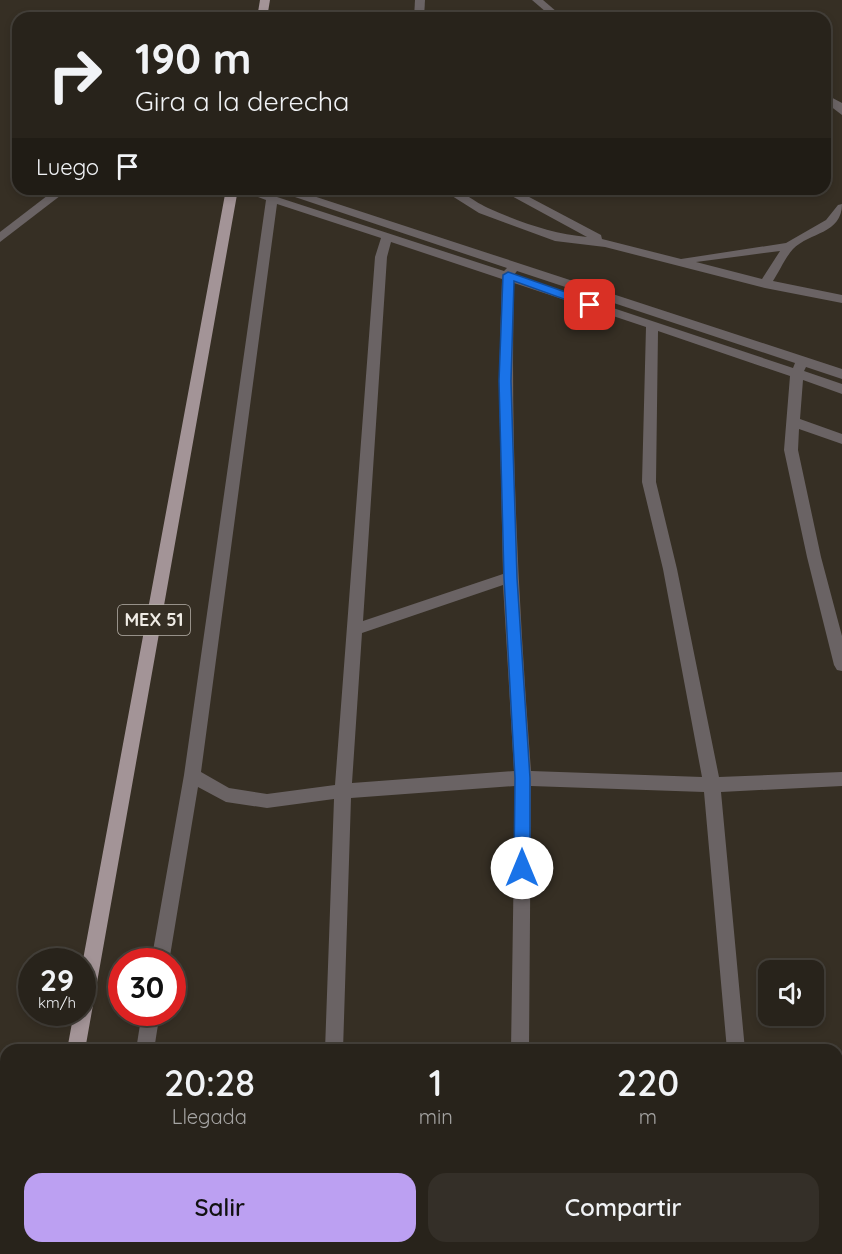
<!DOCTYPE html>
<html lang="es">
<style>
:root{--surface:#28231b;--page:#342f28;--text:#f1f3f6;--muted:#a5a4a3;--line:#44403a;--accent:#bca0f2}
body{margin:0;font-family:Quicksand,sans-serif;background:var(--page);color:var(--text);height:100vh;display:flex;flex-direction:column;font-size:22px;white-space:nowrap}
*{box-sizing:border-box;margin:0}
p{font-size:20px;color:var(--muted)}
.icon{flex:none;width:33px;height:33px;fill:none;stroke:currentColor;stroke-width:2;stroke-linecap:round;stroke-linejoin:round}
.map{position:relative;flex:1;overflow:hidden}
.details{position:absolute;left:0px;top:1044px;width:843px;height:210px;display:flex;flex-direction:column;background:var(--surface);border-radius:18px 18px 0 0;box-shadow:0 3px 9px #0003,0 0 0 2px var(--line)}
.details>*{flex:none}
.guide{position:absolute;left:12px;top:12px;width:819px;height:183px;border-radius:18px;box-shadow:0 3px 9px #0003,0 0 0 2px var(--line);background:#28231b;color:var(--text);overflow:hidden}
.tools{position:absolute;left:758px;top:960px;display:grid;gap:12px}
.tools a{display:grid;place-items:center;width:66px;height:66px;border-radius:12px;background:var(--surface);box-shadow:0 3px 9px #0003,0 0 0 2px var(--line);font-size:30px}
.speed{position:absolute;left:18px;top:948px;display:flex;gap:12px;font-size:30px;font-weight:700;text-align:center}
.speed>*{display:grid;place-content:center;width:78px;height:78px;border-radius:50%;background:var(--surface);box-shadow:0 3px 9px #0003,0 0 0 2px var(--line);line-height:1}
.speed small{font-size:15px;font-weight:400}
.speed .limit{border:9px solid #d22;background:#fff;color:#111}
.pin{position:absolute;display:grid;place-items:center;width:51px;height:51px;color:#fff;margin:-26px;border-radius:12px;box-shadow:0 3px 9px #0006}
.me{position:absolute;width:66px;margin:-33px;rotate:0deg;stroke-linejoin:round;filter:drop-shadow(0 0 4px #0008)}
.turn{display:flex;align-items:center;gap:21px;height:126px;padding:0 24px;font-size:27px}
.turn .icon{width:78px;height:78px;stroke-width:2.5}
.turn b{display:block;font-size:42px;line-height:51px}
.then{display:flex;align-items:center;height:57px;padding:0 24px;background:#0003;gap:12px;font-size:22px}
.eta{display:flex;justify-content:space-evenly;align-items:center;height:102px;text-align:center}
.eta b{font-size:36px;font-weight:600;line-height:42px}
.primary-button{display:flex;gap:12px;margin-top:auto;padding:12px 24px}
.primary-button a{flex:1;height:69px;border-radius:18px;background:var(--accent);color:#111;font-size:24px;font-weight:600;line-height:69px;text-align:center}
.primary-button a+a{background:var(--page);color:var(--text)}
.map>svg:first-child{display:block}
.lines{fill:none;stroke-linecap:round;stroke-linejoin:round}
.minor{fill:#6a6364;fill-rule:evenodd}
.major{fill:#a39497;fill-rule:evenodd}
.route{fill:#1a73e8;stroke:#114b97;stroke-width:1.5}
.labels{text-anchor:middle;stroke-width:6;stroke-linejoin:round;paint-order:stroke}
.shield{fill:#362f24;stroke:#b8b3ab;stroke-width:1.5}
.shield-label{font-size:18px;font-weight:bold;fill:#f0ece5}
</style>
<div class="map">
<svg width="842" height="1254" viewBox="0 0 842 1254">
<rect width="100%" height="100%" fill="#362f24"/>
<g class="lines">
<g class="minor">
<polygon points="415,0 425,0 424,18 414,18"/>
<polygon points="532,0 543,0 564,18 553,18"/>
<polygon points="825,94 842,103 842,115 825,102"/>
<polygon points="56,189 69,189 0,242 0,232"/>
<path d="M237 189H254L266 193 265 189H292L842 369V379L806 367 804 371 842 384V394L803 380 800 419 842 434V444L799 429 798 450 821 557 842 636V671L837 670 834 665 807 557 784 450 790 376 658 331 656 482 677 569 719 777 842 772V786L721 792 745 1050H727L704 792 531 786 529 1050H511L515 786 351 798 343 1050H325L334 799 267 808 226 802 198 787 169 962H151L184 775 266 200ZM277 191 507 268 504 271 277 197ZM277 204 381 238 375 257 335 785 267 794 229 788 201 772ZM391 242 502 279 499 381 503 574 363 621 387 257ZM517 271 795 363 793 368 514 275ZM514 283 646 327 642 482 663 569 702 777 531 771C519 608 510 446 514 283ZM503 585 514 771 352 783 362 633Z"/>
<path d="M441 189C463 189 469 199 488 208 519 222 553 234 587 237L499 189H514L601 235 602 239 681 259 786 243 826 220 838 205 842 204C842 234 810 232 793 249 785 258 779 272 773 281L842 295V303L765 288 605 247 555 241 479 213ZM780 251 762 279 696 262Z"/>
<polygon points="142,1012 160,1012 154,1050 136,1050"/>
<polygon points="101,1248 121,1248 120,1254 100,1254"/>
<rect x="313" y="1248" width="20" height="6"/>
<polygon points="521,1248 541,1248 542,1254 522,1254"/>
<polygon points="763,1248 783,1248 784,1254 764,1254"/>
</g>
<g class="major">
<polygon points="260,0 270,0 267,18 257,18"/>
<polygon points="226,189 238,189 85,1050 67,1050 74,1012 82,1012 82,965"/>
<polygon points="30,1248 50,1248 49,1254 29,1254"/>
</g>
</g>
<polygon class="route" points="508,272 594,302 596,305 594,307 586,307 514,281 511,381 517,578 530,778 530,868 527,874 522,876 516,874 514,868 515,778 504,578 499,381 503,275"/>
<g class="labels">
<rect class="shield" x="118" y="605" width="72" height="30" rx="4.5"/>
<g class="shield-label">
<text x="154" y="626">MEX 51</text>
</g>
</g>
</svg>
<div class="tools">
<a><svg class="icon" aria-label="sound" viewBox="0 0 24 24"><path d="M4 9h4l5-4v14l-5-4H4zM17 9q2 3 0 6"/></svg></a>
</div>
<div class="speed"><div>29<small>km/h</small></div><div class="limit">30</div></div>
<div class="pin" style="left:590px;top:305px;background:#d93025"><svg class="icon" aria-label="arrive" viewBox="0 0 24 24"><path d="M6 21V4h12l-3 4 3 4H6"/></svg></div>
<svg class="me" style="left:522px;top:868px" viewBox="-20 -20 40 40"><circle r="19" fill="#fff"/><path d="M0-13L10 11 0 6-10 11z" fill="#1a73e8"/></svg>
<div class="guide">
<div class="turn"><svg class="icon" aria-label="right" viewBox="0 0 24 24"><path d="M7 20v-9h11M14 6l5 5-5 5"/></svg><div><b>190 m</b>Gira a la derecha</div></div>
<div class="then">Luego<svg class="icon" aria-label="arrive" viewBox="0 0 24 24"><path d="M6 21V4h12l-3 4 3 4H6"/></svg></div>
</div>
<section class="details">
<div class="eta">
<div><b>20:28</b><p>Llegada</p></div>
<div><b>1</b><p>min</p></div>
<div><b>220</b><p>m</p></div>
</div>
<div class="primary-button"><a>Salir</a><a>Compartir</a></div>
</section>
</div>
